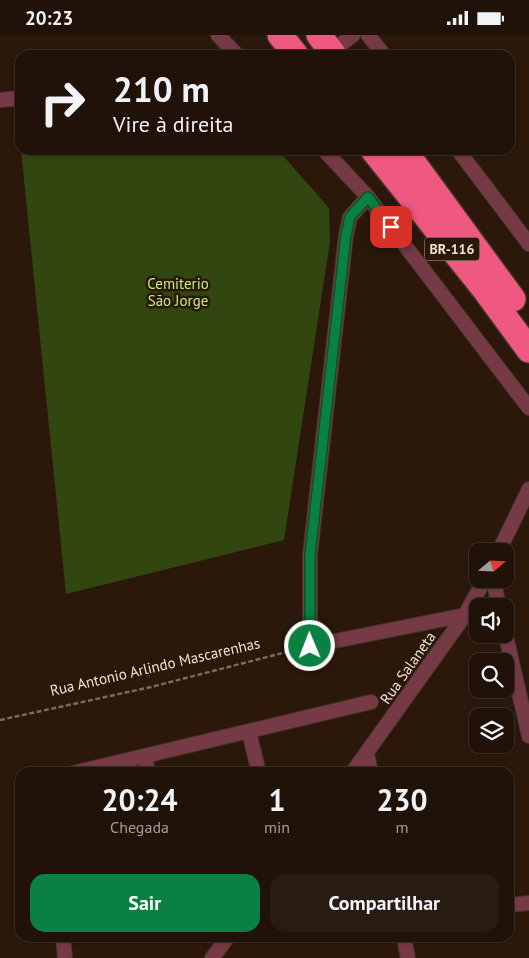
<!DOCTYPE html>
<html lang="pt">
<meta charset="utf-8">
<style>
:root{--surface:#201208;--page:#281b12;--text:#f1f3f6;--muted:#a29e9c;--line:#3d3229;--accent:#0b8043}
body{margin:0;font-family:"PT Sans",sans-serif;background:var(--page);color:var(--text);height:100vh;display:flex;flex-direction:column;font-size:19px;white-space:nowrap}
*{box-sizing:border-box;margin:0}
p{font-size:16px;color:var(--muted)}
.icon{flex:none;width:28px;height:28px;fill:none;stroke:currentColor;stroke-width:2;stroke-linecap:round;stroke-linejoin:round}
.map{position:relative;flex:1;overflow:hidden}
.side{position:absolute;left:15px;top:732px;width:499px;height:175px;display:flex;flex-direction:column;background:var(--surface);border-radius:15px;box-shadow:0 1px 4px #0004,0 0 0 1px var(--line)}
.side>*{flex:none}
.banner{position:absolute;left:15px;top:15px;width:500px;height:105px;border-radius:15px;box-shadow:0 1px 4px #0004,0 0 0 1px var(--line);background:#201208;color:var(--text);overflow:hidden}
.needle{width:32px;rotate:71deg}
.buttons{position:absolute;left:469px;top:508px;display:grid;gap:10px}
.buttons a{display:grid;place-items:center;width:45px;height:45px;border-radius:10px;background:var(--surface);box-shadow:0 1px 4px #0004,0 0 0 1px var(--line);font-size:25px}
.pin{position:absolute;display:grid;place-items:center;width:42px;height:42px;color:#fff;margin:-21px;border-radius:10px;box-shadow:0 2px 8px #0006}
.me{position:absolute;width:55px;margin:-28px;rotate:359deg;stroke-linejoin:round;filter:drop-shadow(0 0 4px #0008)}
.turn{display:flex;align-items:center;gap:18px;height:105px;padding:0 15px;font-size:22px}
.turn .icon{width:65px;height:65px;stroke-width:2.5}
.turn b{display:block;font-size:35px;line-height:42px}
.eta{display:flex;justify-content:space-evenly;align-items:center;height:85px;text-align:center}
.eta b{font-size:30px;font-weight:800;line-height:35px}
.action{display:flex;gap:10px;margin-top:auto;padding:10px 15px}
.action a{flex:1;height:58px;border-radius:15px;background:var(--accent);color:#fff;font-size:20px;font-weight:800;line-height:58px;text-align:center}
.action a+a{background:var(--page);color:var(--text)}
.status{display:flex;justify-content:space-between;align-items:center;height:35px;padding:0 25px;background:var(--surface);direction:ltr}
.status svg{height:14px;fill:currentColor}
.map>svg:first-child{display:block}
.green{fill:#32460f}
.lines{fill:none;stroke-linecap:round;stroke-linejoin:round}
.street-casing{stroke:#463428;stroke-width:16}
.highway-casing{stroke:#463428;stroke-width:28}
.path{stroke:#7b6a5f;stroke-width:2.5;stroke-dasharray:5 2.5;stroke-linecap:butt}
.street{stroke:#763a47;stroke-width:14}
.highway{stroke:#ef5981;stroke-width:25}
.route-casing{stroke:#07532c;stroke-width:12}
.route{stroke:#0b8043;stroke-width:9}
.labels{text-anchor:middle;stroke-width:5;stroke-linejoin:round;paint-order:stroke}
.shield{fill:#2b180b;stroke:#b4a59b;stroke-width:1}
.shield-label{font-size:14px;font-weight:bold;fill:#efe2d9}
.park-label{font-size:15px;fill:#c0f17a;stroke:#2b180b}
.street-label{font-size:15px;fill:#efe2d9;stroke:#2b180b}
</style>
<div class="status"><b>20:23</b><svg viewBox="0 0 49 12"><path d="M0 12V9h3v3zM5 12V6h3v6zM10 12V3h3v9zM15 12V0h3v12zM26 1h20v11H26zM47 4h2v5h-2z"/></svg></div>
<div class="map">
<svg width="529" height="923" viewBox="0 0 529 923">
<rect width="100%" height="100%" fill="#2b180b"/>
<polygon class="green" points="21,115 278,115 329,173 330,207 284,505 66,559"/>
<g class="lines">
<defs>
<g id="street">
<polyline points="218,0 237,20"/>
<polyline points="368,0 384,20"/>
<polyline points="327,20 353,0"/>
<polyline points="0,65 20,63"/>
<polyline points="324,115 368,162"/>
<polyline points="458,115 529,209"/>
<polyline points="499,516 529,454"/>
<polyline points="493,544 499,571"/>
<polyline points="465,580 310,611 310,520 346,200 350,182 368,162 529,373"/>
<polyline points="505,597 529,701"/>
<polyline points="249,697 259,738"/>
<polyline points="367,719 371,738"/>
<polyline points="145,721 148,738"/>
<polyline points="73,738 371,667"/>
<polyline points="352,738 465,580 485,544"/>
<polyline points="509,870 529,868"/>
<polyline points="63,902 65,923"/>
<polyline points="404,902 408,923"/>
<polyline points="212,923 228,902"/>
</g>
<g id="highway">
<polyline points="280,0 296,20"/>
<polyline points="319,0 334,20"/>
<polyline points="373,115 485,255 529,315"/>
<polyline points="404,115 513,264"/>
</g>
</defs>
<use href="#street" class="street-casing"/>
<use href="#highway" class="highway-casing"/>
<polyline class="path" points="0,685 151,652 298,614"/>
<use href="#street" class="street"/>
<use href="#highway" class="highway"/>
</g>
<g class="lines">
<defs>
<polyline id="route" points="310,611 310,520 346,200 350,182 368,162 391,192"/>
</defs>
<use href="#route" class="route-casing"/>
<use href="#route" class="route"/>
</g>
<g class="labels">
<rect class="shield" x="424.5" y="202.5" width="55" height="23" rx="4"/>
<g class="shield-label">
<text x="452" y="219">BR-116</text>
</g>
<g class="park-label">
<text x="178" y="254">Cemiterio<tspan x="178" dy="17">São Jorge</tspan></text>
</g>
<g class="street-label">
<text transform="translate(155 632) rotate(-13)" y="5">Rua Antonio Arlindo Mascarenhas</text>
<text transform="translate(408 633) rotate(-55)" y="5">Rua Salaneta</text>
</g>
</g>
</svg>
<div class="buttons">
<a><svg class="needle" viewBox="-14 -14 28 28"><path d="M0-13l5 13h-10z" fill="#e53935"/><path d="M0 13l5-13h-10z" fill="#a29e9c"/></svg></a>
<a><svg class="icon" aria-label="sound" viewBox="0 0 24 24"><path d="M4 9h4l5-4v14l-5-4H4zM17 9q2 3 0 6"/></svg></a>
<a><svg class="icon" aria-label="search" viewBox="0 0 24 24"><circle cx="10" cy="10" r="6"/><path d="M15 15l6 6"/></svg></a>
<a><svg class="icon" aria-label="layers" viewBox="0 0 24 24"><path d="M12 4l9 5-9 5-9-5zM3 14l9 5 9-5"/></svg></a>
</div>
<div class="pin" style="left:391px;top:192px;background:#d93025"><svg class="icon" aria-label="arrive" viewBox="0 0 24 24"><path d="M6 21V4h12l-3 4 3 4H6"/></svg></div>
<svg class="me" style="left:310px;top:611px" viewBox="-20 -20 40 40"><circle r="17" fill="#0b8043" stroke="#fff" stroke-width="3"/><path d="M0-11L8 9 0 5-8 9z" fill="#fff"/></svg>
<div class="banner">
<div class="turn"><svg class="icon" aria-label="right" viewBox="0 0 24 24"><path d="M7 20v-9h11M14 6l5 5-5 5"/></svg><div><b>210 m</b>Vire à direita</div></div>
</div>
<section class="side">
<div class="eta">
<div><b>20:24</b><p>Chegada</p></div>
<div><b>1</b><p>min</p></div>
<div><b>230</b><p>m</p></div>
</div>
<div class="action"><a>Sair</a><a>Compartilhar</a></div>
</section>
</div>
